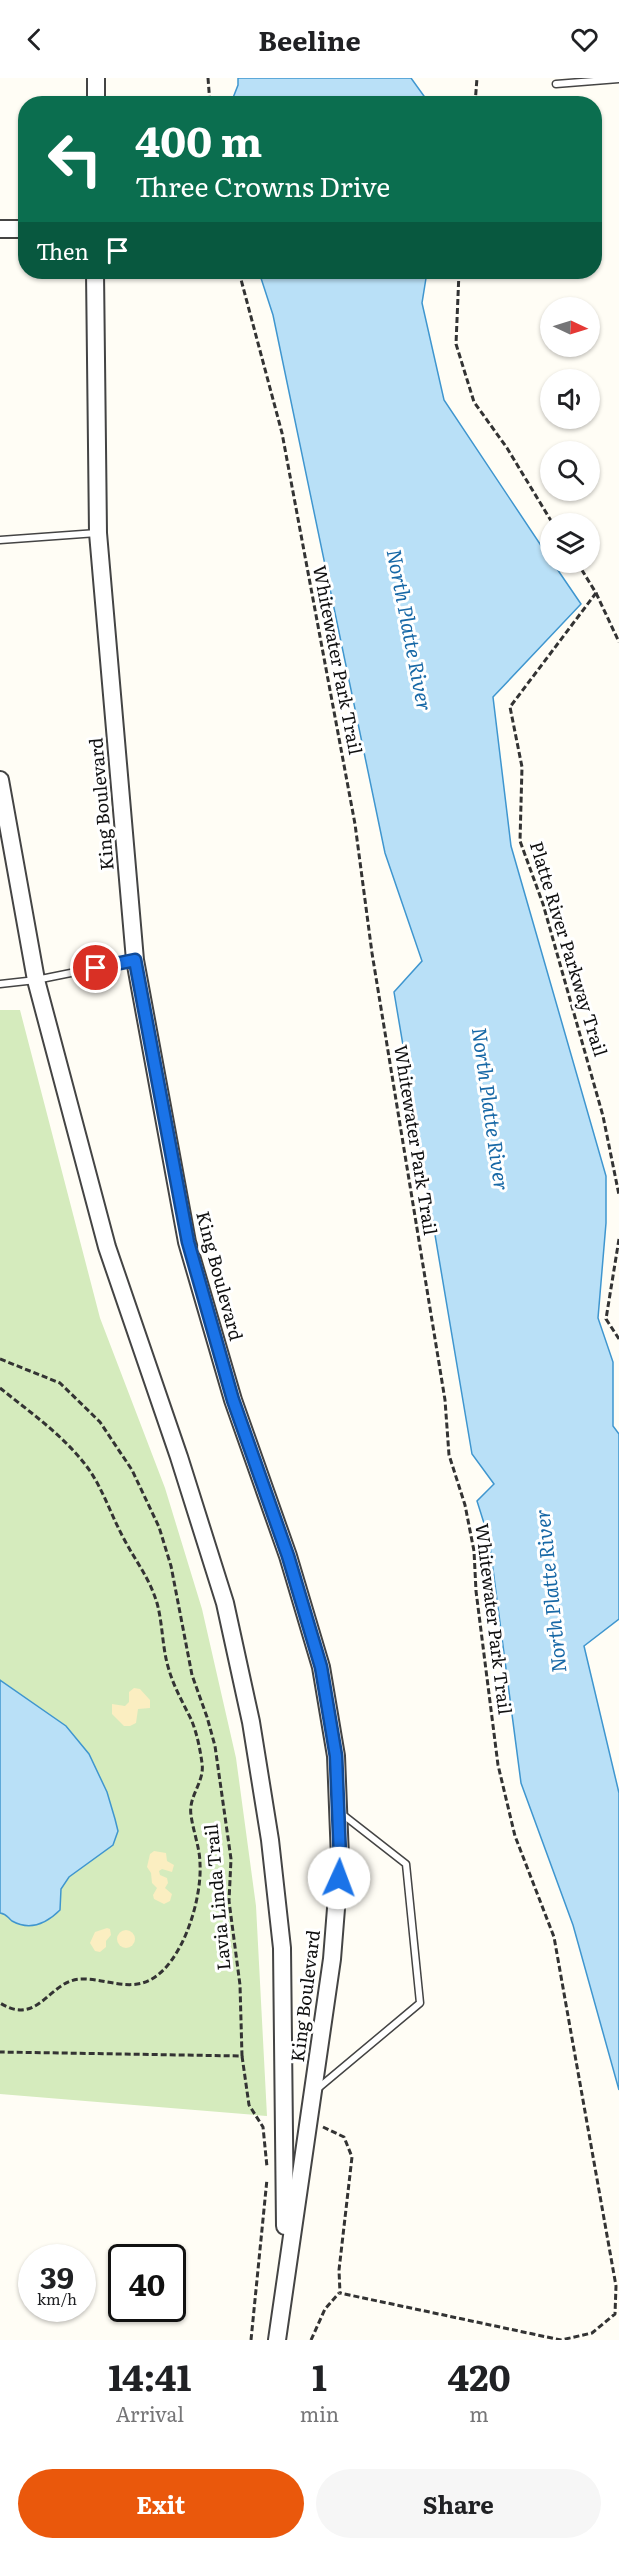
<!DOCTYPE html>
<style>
:root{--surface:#fff;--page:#f6f6f6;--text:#202124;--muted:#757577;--accent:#ea580c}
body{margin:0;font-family:Literata,serif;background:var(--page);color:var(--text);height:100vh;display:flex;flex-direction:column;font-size:22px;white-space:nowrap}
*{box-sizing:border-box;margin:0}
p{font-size:20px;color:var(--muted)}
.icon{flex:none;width:33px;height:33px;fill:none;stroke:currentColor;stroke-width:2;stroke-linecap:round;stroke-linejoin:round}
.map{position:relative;height:2262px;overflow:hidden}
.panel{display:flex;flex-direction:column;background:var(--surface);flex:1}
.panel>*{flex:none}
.banner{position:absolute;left:18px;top:18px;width:584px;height:183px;border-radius:24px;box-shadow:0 2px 4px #0004;background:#0b6e4f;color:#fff;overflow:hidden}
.needle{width:39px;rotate:94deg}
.buttons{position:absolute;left:540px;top:219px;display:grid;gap:12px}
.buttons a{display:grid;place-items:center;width:60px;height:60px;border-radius:50%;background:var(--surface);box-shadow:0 2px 4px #0004;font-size:30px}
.speed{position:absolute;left:18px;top:2166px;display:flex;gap:12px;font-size:30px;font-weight:700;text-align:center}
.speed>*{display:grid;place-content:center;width:78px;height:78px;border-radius:50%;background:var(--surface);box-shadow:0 2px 4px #0004;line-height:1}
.speed small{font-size:15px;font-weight:400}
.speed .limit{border:3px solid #111;border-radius:9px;background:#fff;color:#111}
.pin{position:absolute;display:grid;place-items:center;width:51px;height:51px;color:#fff;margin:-26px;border:3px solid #fff;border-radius:50%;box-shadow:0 2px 6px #0007}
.me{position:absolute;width:66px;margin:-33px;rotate:2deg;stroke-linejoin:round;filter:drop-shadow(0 0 4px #0008)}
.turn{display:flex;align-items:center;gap:21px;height:126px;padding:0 18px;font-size:27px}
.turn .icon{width:78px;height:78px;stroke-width:2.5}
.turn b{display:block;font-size:42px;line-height:51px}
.then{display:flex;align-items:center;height:57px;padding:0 18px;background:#0003;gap:12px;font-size:22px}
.eta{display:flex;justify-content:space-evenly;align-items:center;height:102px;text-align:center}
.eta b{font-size:36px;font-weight:700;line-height:42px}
.action{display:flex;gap:12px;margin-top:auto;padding:12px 18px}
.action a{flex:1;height:69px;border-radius:36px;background:var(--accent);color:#fff;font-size:24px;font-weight:700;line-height:69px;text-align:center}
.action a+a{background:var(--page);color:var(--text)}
header{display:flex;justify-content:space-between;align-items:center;height:78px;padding:0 18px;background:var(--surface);font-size:27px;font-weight:700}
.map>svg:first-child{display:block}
.green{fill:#d5ebbd}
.sand{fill:#fbeec1}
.water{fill:#b9e0f7;stroke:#3f96cf;stroke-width:1.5}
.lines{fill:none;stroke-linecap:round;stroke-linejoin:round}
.service-casing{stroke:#444;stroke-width:9}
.tertiary-casing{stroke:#444;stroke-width:20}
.path{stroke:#333;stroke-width:3;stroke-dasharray:6 3;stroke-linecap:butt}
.service{stroke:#fff;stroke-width:6}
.tertiary{stroke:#fff;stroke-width:16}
.route-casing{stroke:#114b97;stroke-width:15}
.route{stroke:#1a73e8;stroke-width:10}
.labels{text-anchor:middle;stroke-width:6;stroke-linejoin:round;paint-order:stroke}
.street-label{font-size:18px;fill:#111;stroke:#fff}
.water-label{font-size:20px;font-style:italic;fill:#1768a6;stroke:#fff}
</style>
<header><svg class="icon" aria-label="back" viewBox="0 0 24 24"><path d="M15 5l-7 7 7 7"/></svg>Beeline<svg class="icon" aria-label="heart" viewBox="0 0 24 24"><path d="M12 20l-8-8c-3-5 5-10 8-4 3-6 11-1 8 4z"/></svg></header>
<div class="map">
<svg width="619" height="2262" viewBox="0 0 619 2262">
<rect width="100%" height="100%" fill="#fffdf5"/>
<polygon class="green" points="0,932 20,932 100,1240 165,1410 202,1531 236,1680 256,1828 267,2038 0,2016"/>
<g class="sand">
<polygon points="134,1610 140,1611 150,1622 150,1630 138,1631 136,1645 130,1648 124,1648 112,1636 112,1626 125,1628 129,1624 129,1614"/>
<polygon points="154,1773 166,1775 167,1783 174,1787 172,1794 162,1791 159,1793 160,1797 167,1800 168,1805 165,1810 172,1816 170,1823 164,1826 154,1821 153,1817 157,1810 152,1805 151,1795 147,1789 150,1776"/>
<polygon points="107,1850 110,1851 111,1857 106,1863 106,1869 100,1874 95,1873 90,1865 95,1854"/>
<circle cx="126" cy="1861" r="9"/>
</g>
<g class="water">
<polygon points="238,0 411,0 429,25 231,25 238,7"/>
<polygon points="259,194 427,194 422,225 444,322 550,481 550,484 553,485 581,526 493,619 511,768 606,1098 606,1145 598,1240 613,1284 613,1348 619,1356 619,1541 584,1568 619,1715 619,2012 573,1847 521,1705 489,1461 477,1423 494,1406 472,1376 394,914 422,883 385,775 273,237"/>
<path d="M0 1602 66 1648 89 1676 107 1714 115 1741 118 1753 113 1767 69 1799 61 1811 60 1832C47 1845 30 1853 12 1843 7 1839 7 1836 0 1835Z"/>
</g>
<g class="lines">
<defs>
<g id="service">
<polyline points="556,6 619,1"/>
<polyline points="0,462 97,455"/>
<polyline points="0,906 36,902 135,882"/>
<polyline points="316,2012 420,1925 406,1786 342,1736"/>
</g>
<g id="tertiary">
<polyline points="96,26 96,0"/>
<polyline points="0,151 26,151"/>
<polyline points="95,194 98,455 135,882 187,1164 233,1322 288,1478 321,1589 336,1678 340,1780 332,1881 277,2262"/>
<polyline points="0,702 36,902 107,1169 179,1379 225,1525 251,1644 270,1762 282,1870 285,2148"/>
</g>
</defs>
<use href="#service" class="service-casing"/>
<use href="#tertiary" class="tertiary-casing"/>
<g class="path">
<polyline points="208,0 210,26"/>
<polyline points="475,26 477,0"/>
<polyline points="239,194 282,355 355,746 372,875 445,1322 449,1377 465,1427 474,1473 476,1513 498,1687 515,1758 554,1859 616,2208 615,2236 592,2255 561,2262 340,2215"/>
<polyline points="459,194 456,266 474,324 507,370 553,446"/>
<polyline points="577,484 596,515 510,629 522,689 520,763 543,826 603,1038 619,1117"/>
<polyline points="596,515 619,564"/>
<polyline points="619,1161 606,1241 619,1261"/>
<polyline points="0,1281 60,1305 100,1344 132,1392 159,1449 171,1488 192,1597 207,1639 215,1668 231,1781 229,1823 240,1907 242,1978 0,1974"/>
<path d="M0 1310C31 1335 67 1360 90 1393 104 1414 112 1439 124 1461 136 1484 149 1499 157 1525 163 1547 162 1570 169 1592 174 1609 183 1625 191 1641 197 1655 200 1671 202 1685 205 1704 188 1718 191 1737 193 1753 200 1770 200 1786 202 1821 183 1885 150 1902 129 1913 105 1901 83 1901 49 1900 40 1950 0 1925"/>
<polyline points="242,1978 249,2027 263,2049 267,2089"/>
<polyline points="323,2049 344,2059 352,2079 339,2192 340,2215"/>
<polyline points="251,2262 267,2101"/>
<polyline points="311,2262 325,2231 339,2215"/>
</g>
<use href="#service" class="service"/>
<use href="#tertiary" class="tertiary"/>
</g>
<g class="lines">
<defs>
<polyline id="route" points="96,890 135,882 188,1164 233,1322 288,1478 321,1589 336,1678 340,1780 339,1800"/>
</defs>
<use href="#route" class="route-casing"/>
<use href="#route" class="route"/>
</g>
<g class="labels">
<g class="street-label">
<text transform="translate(337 582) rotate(79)" y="6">Whitewater Park Trail</text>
<text transform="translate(102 726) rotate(-95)" y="6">King Boulevard</text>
<text transform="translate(568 871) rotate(73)" y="6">Platte River Parkway Trail</text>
<text transform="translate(415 1062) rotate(81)" y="6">Whitewater Park Trail</text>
<text transform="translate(219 1198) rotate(75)" y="6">King Boulevard</text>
<text transform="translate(493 1541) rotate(83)" y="6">Whitewater Park Trail</text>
<text transform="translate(218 1819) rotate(-95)" y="6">Lavia Linda Trail</text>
<text transform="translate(306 1918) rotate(-83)" y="6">King Boulevard</text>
</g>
<g class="water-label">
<text transform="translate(409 552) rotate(79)" y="7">North Platte River</text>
<text transform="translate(490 1031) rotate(82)" y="7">North Platte River</text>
<text transform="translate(551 1513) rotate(-96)" y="7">North Platte River</text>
</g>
</g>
</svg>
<div class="buttons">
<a><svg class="needle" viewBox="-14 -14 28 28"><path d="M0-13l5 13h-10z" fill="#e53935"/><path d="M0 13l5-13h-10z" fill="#757577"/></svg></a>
<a><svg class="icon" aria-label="sound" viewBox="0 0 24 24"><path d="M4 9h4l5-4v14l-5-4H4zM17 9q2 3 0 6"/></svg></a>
<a><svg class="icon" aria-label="search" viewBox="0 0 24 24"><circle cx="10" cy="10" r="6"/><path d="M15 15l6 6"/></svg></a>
<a><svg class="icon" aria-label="layers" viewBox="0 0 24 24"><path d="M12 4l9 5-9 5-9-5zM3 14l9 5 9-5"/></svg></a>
</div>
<div class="speed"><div>39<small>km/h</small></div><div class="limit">40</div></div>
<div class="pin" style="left:96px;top:890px;background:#d93025"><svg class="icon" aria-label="arrive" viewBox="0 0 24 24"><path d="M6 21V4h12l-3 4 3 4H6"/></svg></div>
<svg class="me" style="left:339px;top:1800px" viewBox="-20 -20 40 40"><circle r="19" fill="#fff"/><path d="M0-13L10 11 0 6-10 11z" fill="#1a73e8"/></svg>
<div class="banner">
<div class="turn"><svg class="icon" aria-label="left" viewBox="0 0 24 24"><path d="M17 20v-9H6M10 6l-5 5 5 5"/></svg><div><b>400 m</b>Three Crowns Drive</div></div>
<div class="then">Then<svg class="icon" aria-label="arrive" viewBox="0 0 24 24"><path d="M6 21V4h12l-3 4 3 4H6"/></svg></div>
</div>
</div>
<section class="panel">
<div class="eta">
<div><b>14:41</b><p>Arrival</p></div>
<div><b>1</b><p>min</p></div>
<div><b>420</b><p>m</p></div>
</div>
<div class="action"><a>Exit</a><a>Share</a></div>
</section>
